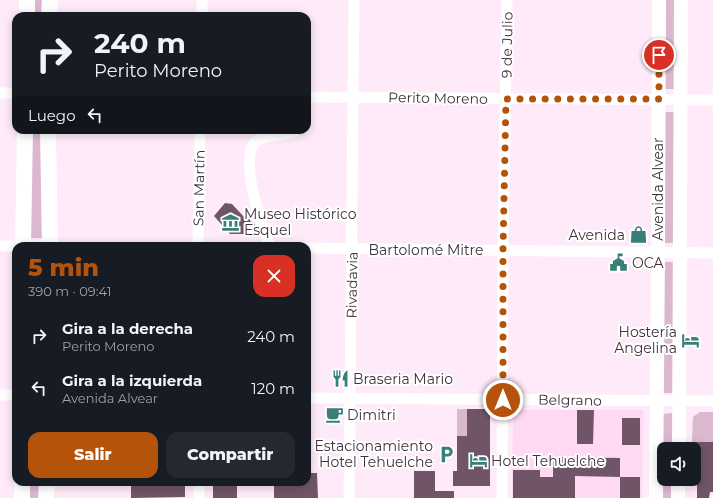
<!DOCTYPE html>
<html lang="es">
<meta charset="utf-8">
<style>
:root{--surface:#171b24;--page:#242831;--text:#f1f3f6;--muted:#9ea1a6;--accent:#b45309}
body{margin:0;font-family:Montserrat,sans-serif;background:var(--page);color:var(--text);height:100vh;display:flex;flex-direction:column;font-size:15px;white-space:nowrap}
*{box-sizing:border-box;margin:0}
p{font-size:13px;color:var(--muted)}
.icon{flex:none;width:22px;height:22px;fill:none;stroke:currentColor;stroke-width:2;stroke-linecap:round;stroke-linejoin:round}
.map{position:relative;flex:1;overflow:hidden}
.panel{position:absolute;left:12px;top:242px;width:299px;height:244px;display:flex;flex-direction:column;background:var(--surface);border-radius:12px;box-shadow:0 2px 10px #0003}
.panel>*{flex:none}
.top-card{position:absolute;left:12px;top:12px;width:299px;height:122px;border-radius:12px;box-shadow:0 2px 10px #0003;background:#171b24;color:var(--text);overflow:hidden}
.controls{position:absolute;left:657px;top:442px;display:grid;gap:8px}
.controls a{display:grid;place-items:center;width:44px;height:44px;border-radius:8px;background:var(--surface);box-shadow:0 2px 10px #0003;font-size:20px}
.pin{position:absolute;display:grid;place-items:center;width:34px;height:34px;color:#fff;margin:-17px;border:2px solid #fff;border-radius:50%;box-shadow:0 1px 4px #0007}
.me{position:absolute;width:44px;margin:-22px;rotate:0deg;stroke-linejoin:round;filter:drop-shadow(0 0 3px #0008)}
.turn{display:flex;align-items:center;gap:14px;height:84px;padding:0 16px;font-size:18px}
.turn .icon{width:52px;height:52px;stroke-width:2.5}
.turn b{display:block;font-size:28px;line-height:34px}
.then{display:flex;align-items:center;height:38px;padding:0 16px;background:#0003;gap:8px;font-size:15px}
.round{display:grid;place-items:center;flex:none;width:42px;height:42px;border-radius:12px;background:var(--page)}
.head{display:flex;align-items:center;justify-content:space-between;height:68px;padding:0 16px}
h1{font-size:24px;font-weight:800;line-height:30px;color:var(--accent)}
.cta{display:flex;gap:8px;margin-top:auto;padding:8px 16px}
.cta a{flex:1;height:46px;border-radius:12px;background:var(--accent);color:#fff;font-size:16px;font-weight:800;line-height:46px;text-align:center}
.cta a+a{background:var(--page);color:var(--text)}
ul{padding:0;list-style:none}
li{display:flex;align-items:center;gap:12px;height:52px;padding:0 16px}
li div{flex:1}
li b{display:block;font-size:15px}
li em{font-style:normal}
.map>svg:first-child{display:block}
.built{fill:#ffd8f3}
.green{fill:#dbb7d0}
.building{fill:#705568}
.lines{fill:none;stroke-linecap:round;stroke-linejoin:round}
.minor{stroke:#fff;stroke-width:11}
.major{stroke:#fff;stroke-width:14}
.highway{stroke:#fff;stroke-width:16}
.route{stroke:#b45309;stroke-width:7;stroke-dasharray:0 12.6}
.labels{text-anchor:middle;stroke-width:4;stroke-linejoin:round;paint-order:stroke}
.street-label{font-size:14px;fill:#3f323b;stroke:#fff}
.poi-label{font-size:14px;fill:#3f323b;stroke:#fff;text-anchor:start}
</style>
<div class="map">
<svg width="713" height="498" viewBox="0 0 713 498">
<rect width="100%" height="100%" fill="#feeaf8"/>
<polygon class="built" points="513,410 643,410 642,498 512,498"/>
<g class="green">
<polygon points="31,0 42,0 42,16 32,16"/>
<polygon points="663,0 677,0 677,89 662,89"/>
<polygon points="662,112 677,112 676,243 661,243"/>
<polygon points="31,130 41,130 42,238 31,238"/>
<polygon points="661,262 675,262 674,393 660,393"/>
<rect x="457" y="409" width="10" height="27"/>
<polygon points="700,412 713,412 713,442 692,442 693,417"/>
<polygon points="674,413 674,449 664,449 664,479 674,479 674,498 659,498 660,414"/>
<rect x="28" y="482" width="11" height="16"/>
</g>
<g class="building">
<polygon points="225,203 232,204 244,217 250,217 250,221 254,223 255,226 254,234 230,234 214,216"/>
<polygon points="467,409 490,409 490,486 453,486 453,471 457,471 457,436 467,436"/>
<polygon points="577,410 594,410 593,444 577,444"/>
<rect x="622" y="418" width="18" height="27"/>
<polygon points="692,442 713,442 713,492 710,492 709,498 697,498 697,461 694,461 694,449 692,449"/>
<polygon points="553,457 620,458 620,477 575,476 575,498 513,498 513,470 540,470 540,477 553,477"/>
<polygon points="414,471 435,471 435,491 454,491 454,498 414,498"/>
<polygon points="307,473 317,473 318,498 274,498 274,482 307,482"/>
<rect x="620" y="477" width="20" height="21"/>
<polygon points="131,482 185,482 185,497 131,498"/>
<rect x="213" y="482" width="24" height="16"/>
</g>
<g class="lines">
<g class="minor">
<polyline points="202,16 202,0"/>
<polyline points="0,93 16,93"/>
<polyline points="307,97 713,100"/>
<polyline points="0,246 51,246"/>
<polyline points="198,246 200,130"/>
<path d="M270 246C262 227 236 153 258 140 264 136 286 134 294 132"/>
<polyline points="307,248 713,253"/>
<polyline points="0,395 16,395"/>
<polyline points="307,398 713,401"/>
<polyline points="199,498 199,482"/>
<polyline points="349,498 354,0"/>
<polyline points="502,498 503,250 507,0"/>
</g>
<g class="major">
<polyline points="679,449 681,0"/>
<polyline points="656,498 658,252 659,0"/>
<polyline points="678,498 678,479"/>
</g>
<g class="highway">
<polyline points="27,16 27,0"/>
<polyline points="49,16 50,0"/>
<polyline points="48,130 50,246"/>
<polyline points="23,246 25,130"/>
<polyline points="22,482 22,498"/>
<polyline points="46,498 47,482"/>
</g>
</g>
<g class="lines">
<polyline class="route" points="503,400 503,250 506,99 659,99 659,55"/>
</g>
<defs>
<symbol id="museum-bare" viewBox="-9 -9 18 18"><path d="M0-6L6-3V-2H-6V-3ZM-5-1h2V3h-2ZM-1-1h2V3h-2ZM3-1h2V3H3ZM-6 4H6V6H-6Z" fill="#387f79" stroke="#fff" stroke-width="2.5" paint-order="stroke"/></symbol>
<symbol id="shop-bare" viewBox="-9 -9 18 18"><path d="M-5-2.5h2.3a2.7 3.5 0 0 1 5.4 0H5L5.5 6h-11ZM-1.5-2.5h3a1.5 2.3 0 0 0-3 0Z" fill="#387f79" stroke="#fff" stroke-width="2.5" paint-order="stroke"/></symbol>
<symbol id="civic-bare" viewBox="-9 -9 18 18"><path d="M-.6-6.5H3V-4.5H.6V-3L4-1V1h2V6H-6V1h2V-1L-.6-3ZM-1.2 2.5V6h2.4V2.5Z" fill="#387f79" stroke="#fff" stroke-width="2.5" paint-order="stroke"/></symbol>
<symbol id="hotel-bare" viewBox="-9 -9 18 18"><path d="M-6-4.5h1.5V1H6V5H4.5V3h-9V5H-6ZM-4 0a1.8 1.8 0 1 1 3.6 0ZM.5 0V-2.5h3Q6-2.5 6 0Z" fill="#387f79" stroke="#fff" stroke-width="2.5" paint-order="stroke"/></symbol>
<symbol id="restaurant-bare" viewBox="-9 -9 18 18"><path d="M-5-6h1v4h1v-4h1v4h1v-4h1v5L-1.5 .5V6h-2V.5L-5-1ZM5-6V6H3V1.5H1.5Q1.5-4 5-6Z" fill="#387f79" stroke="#fff" stroke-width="2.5" paint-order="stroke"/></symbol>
<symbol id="cafe-bare" viewBox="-9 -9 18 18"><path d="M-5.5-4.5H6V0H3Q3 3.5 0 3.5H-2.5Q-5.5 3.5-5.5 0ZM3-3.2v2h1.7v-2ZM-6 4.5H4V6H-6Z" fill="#387f79" stroke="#fff" stroke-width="2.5" paint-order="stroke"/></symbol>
<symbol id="parking-bare" viewBox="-9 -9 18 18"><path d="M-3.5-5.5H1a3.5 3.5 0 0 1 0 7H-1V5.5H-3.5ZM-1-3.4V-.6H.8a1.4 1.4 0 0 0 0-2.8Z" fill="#387f79" stroke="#fff" stroke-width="2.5" paint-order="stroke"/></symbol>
</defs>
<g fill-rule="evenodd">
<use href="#museum-bare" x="218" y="210" width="25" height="25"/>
<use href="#shop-bare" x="626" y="222" width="25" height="25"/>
<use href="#civic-bare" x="606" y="250" width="25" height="25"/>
<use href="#hotel-bare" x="678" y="328" width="25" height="25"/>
<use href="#restaurant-bare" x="328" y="366" width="25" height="25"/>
<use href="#cafe-bare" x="322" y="402" width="25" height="25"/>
<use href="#parking-bare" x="434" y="442" width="25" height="25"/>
<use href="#hotel-bare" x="466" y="448" width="25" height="25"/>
</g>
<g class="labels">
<g class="street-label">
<text transform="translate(507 45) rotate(-89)" y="5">9 de Julio</text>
<text transform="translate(438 98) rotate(1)" y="5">Perito Moreno</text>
<text transform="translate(199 188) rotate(-89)" y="5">San Martín</text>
<text transform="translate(658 189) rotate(-90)" y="5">Avenida Alvear</text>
<text x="426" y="255">Bartolomé Mitre</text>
<text transform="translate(352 285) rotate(-89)" y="5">Rivadavia</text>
<text transform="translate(570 400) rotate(1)" y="5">Belgrano</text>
</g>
<g class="poi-label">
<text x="244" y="219">Museo Histórico<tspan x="244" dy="16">Esquel</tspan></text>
<text x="625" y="240" text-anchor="end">Avenida</text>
<text x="632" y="268">OCA</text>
<text x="677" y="337" text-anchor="end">Hostería<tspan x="677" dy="16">Angelina</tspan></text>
<text x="353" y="384">Braseria Mario</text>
<text x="347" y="420">Dimitri</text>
<text x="433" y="451" text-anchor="end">Estacionamiento<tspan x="433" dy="16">Hotel Tehuelche</tspan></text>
<text x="491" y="466">Hotel Tehuelche</text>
</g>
</g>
</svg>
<div class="controls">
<a><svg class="icon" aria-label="sound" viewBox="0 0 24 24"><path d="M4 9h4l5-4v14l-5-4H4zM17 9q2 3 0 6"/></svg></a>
</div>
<div class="pin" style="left:659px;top:55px;background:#d93025"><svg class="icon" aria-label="arrive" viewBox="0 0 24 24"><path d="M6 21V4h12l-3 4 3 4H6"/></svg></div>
<svg class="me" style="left:503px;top:400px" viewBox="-20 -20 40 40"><circle r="17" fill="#b45309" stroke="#fff" stroke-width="3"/><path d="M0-11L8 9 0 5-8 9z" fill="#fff"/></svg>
<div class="top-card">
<div class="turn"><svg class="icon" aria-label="right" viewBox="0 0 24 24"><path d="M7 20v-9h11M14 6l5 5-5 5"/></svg><div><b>240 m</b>Perito Moreno</div></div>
<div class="then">Luego<svg class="icon" aria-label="left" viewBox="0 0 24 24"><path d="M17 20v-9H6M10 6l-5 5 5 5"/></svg></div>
</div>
<section class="panel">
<div class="head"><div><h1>5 min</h1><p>390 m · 09:41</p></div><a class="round" style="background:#d93025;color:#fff"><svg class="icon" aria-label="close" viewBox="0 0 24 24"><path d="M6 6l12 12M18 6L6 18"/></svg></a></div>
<ul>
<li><svg class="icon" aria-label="right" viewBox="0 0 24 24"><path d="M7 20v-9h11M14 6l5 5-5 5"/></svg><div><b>Gira a la derecha</b><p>Perito Moreno</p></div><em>240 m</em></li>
<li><svg class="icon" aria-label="left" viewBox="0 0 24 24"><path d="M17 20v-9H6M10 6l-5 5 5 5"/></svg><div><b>Gira a la izquierda</b><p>Avenida Alvear</p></div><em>120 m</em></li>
</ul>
<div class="cta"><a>Salir</a><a>Compartir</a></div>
</section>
</div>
